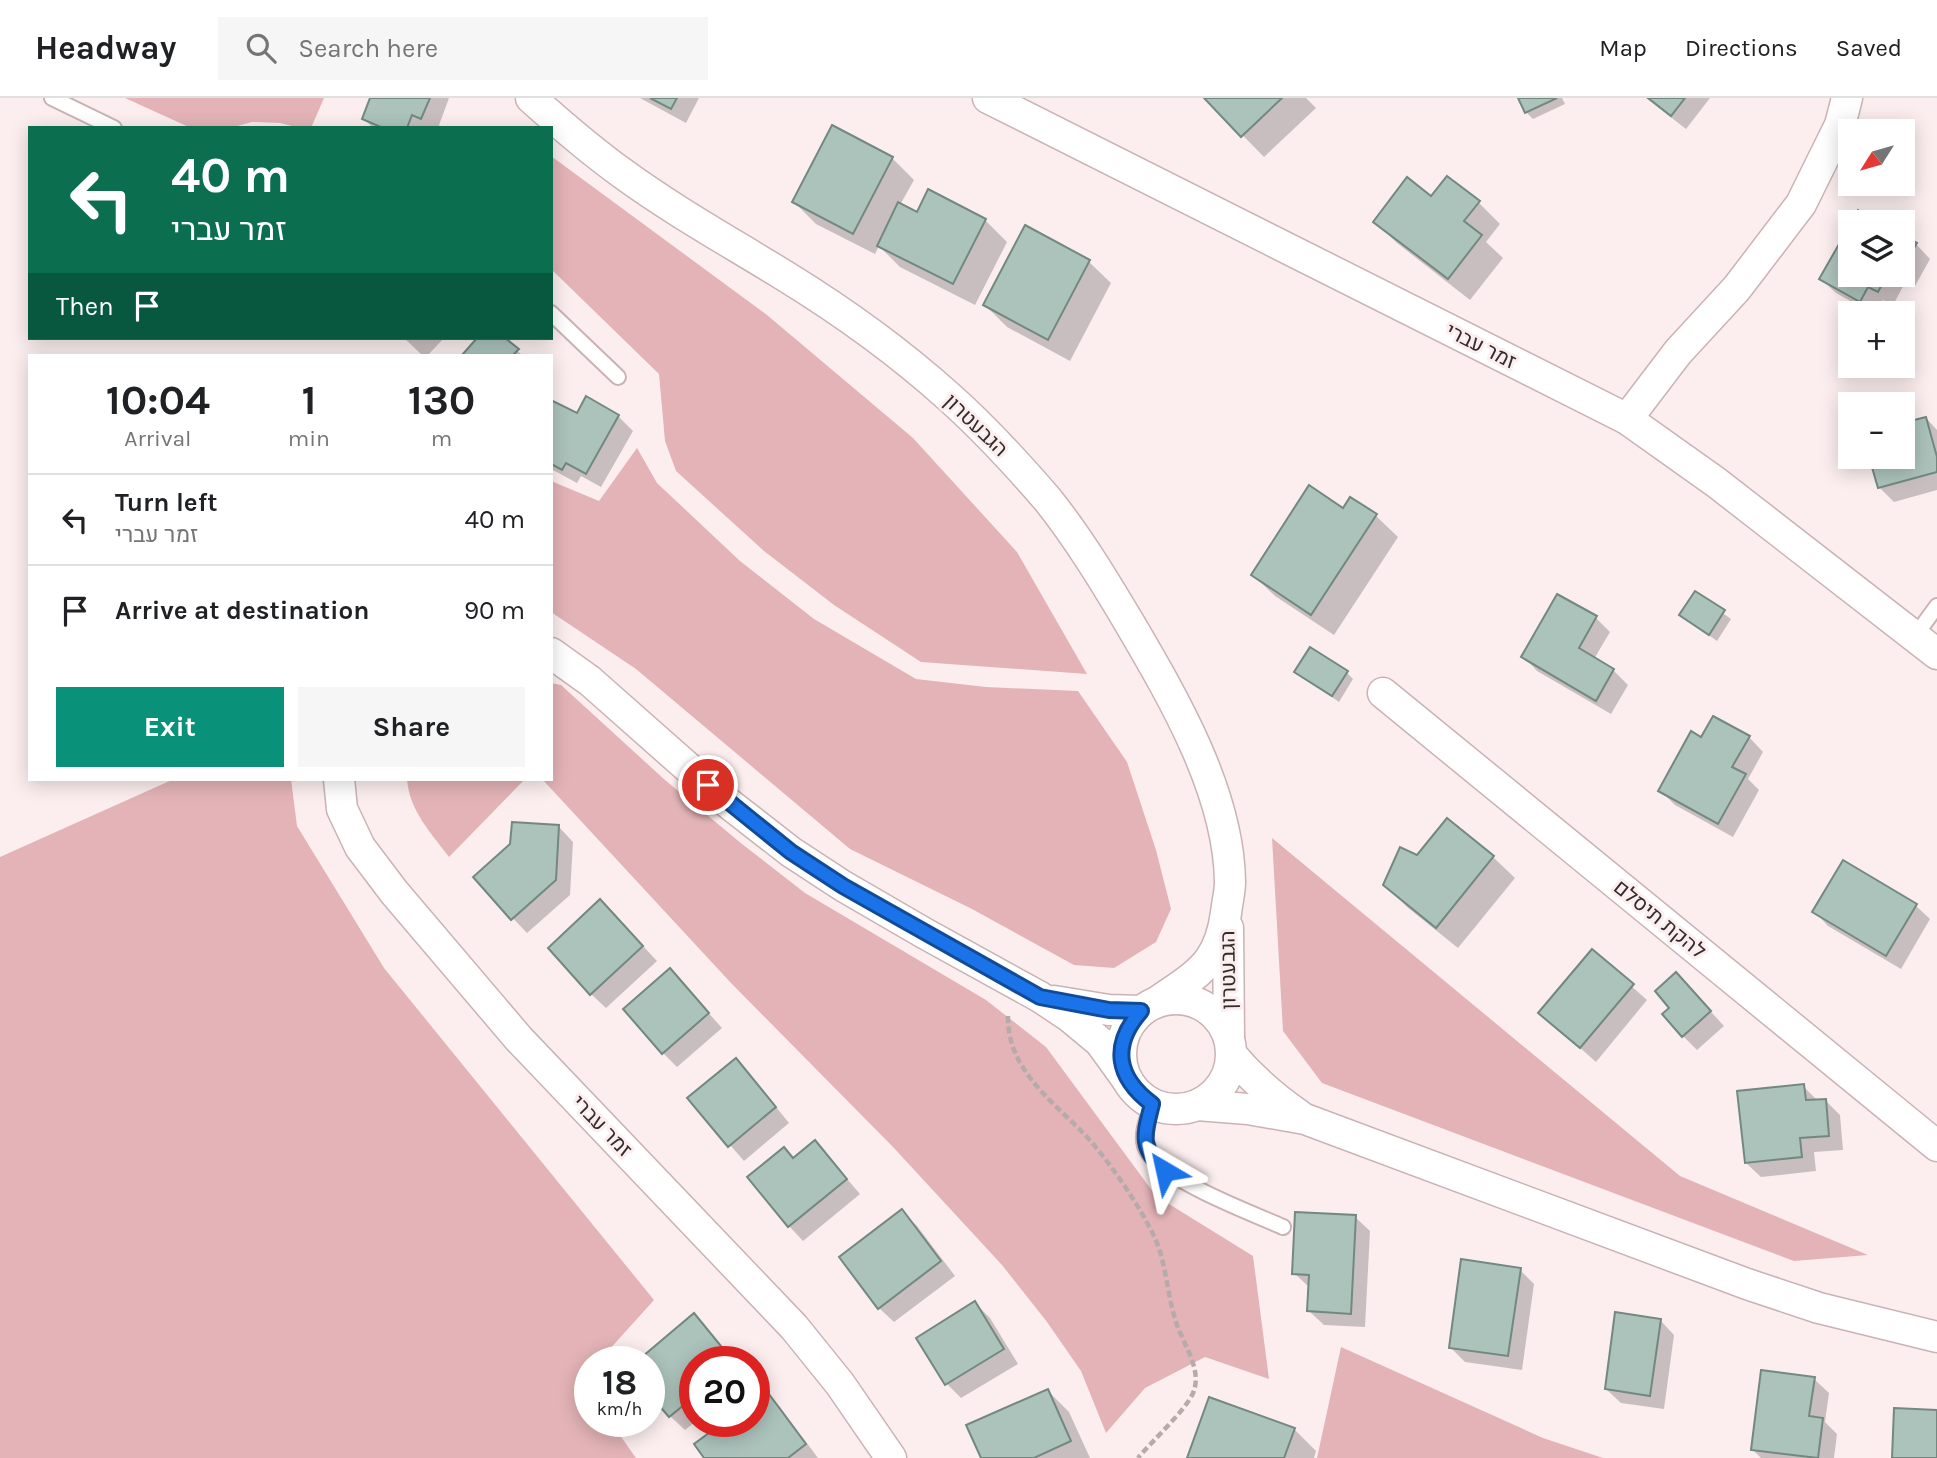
<!DOCTYPE html>
<meta charset="utf-8">
<style>
:root{--surface:#fff;--page:#f6f6f6;--text:#202124;--muted:#757577;--line:#e0e0e0;--accent:#09917a}
body{margin:0;font-family:Karla,Heebo,sans-serif;background:var(--page);color:var(--text);height:100vh;display:flex;flex-direction:column;font-size:26px;white-space:nowrap}
*{box-sizing:border-box;margin:0}
p{font-size:23px;color:var(--muted)}
.icon{flex:none;width:38px;height:38px;fill:none;stroke:currentColor;stroke-width:2;stroke-linecap:round;stroke-linejoin:round}
.map{position:relative;flex:1;overflow:hidden}
.side{position:absolute;left:28px;top:256px;width:525px;height:427px;display:flex;flex-direction:column;background:var(--surface);border-radius:0px;box-shadow:0 4px 18px #0003}
.side>*{flex:none}
.top-card{position:absolute;left:28px;top:28px;width:525px;height:214px;border-radius:0px;box-shadow:0 4px 18px #0003;background:#0b6e4f;color:#fff;overflow:hidden}
.needle{width:46px;rotate:233deg}
.fabs{position:absolute;left:1838px;top:21px;display:grid;gap:14px}
.fabs a{display:grid;place-items:center;width:77px;height:77px;border-radius:0px;background:var(--surface);box-shadow:0 4px 18px #0003;font-size:35px}
.speed{position:absolute;left:574px;top:1248px;display:flex;gap:14px;font-size:35px;font-weight:700;text-align:center}
.speed>*{display:grid;place-content:center;width:91px;height:91px;border-radius:50%;background:var(--surface);box-shadow:0 4px 18px #0003;line-height:1}
.speed small{font-size:18px;font-weight:400}
.speed .limit{border:10px solid #d22;background:#fff;color:#111}
.pin{position:absolute;display:grid;place-items:center;width:60px;height:60px;color:#fff;margin:-30px;border:4px solid #fff;border-radius:50%;box-shadow:0 2px 7px #0007}
.me{position:absolute;width:77px;margin:-38px;rotate:324deg;stroke-linejoin:round;filter:drop-shadow(0 0 5px #0008)}
.turn{display:flex;align-items:center;gap:24px;height:147px;padding:0 28px;font-size:32px}
.turn .icon{width:91px;height:91px;stroke-width:2.5}
.turn b{display:block;font-size:49px;line-height:60px}
.then{display:flex;align-items:center;height:66px;padding:0 28px;background:#0003;gap:14px;font-size:26px}
.eta{display:flex;justify-content:space-evenly;align-items:center;height:119px;text-align:center}
.eta b{font-size:42px;font-weight:700;line-height:49px}
.primary-button{display:flex;gap:14px;margin-top:auto;padding:14px 28px}
.primary-button a{flex:1;height:80px;border-radius:0px;background:var(--accent);color:#fff;font-size:28px;font-weight:700;line-height:80px;text-align:center}
.primary-button a+a{background:var(--page);color:var(--text)}
ul{padding:0;list-style:none}
li{display:flex;align-items:center;gap:21px;height:91px;padding:0 28px;border-top:2px solid var(--line)}
li div{flex:1}
li b{display:block;font-size:26px}
li em{font-style:normal}
header{display:flex;align-items:center;gap:42px;box-sizing:border-box;height:98px;padding:0 35px;background:var(--surface);border-bottom:2px solid var(--line)}
header strong{font-size:33px}
nav{display:flex;gap:38px;margin-inline-start:auto;font-size:24px}
.search{width:490px;height:63px;background:var(--page);display:flex;align-items:center;gap:18px;box-sizing:border-box;padding:0 24px;border-radius:0px;color:var(--muted);font-size:26px}
.map>svg:first-child{display:block}
.green{fill:#e3b3b7}
.shadow{fill:#0003}
.building{fill:#acc3bc;stroke:#728881;stroke-width:2}
.lines{fill:none;stroke-linecap:round;stroke-linejoin:round}
.service-casing{stroke:#cab3b4;stroke-width:18}
.minor-casing{stroke:#cab3b4;stroke-width:33}
.path{stroke:#b6aaab;stroke-width:4.5;stroke-dasharray:7 3.5;stroke-linecap:butt}
.service{stroke:#fff;stroke-width:14}
.minor{stroke:#fff;stroke-width:30}
.route-casing{stroke:#114b97;stroke-width:18}
.route{stroke:#1a73e8;stroke-width:12}
.labels{text-anchor:middle;stroke-width:6;stroke-linejoin:round;paint-order:stroke}
.street-label{font-size:21px;fill:#342b2c;stroke:#fceeef}
</style>
<header>
<strong>Headway</strong>
<div class="search"><svg class="icon" aria-label="search" viewBox="0 0 24 24"><circle cx="10" cy="10" r="6"/><path d="M15 15l6 6"/></svg>Search here</div>
<nav><a>Map</a><a>Directions</a><a>Saved</a></nav>
</header>
<div class="map">
<svg width="1937" height="1360" viewBox="0 0 1937 1360">
<rect width="100%" height="100%" fill="#fceeef"/>
<g class="green">
<polygon points="125,0 324,0 311,30 300,30 280,25 252,24 230,30 191,30"/>
<polygon points="551,58 767,217 913,340 1017,454 1087,576 921,564 834,507 764,453 676,373 665,343 659,276 551,171"/>
<polygon points="637,350 657,385 740,463 814,521 916,581 986,589 1078,593 1127,664 1156,752 1171,811 1156,844 1114,870 1074,867 972,811 850,751 636,571 551,514 551,383 599,403"/>
<polygon points="551,585 561,587 665,682 742,746 805,795 986,902 1046,949 1156,1098 1253,1158 1269,1281 1205,1259 1145,1290 1106,1335 1081,1273 1047,1224 1002,1167 893,1049 731,885 542,681 551,681"/>
<polygon points="174,681 291,681 297,728 384,870 654,1202 599,1263 590,1264 590,1275 582,1284 590,1295 590,1323 610,1323 636,1360 0,1360 0,759"/>
<path d="M407 681H525L449 759C431 735 409 712 407 681Z"/>
<polygon points="1272,740 1680,1078 1868,1157 1794,1163 1322,985 1283,933"/>
<polygon points="1341,1249 1543,1340 1603,1360 1317,1360"/>
</g>
<g class="shadow">
<polygon points="372,0 449,0 438,30 373,30 364,21"/>
<polygon points="640,0 699,0 686,25"/>
<polygon points="1206,0 1306,0 1316,10 1264,59"/>
<polygon points="1519,0 1562,0 1565,6 1533,21 1526,14"/>
<polygon points="1646,0 1710,0 1686,31"/>
<polygon points="892,60 914,82 900,107 917,116 985,122 1007,144 975,207 900,169 879,148 875,156 816,126 794,104"/>
<polygon points="1432,100 1478,104 1500,126 1486,144 1503,160 1470,202 1397,145 1375,124"/>
<polygon points="1026,130 1089,164 1111,185 1070,263 1007,229 985,207"/>
<polygon points="1902,139 1916,146 1930,161 1915,188 1906,183 1893,207 1883,202 1875,215 1872,215 1836,195 1821,181 1850,177 1902,177"/>
<polygon points="404,240 444,240 428,257 422,257"/>
<polygon points="479,240 502,240 522,257 464,257"/>
<polygon points="551,305 577,318 618,318 633,333 601,389 581,378 577,385 551,371"/>
<polygon points="1926,320 1937,332 1937,392 1894,404 1879,389 1871,359 1902,359"/>
<polygon points="1351,402 1376,418 1398,439 1334,537 1275,498 1253,477 1344,413"/>
<polygon points="1695,495 1731,521 1717,543 1681,517"/>
<polygon points="1596,520 1610,534 1594,561 1613,572 1628,587 1611,616 1537,573 1523,558"/>
<polygon points="1296,574 1347,575 1353,581 1339,604"/>
<polygon points="1749,639 1763,654 1748,681 1759,692 1733,739 1675,707 1660,692 1702,641"/>
<polygon points="559,729 573,744 570,797 527,835 475,780"/>
<polygon points="1418,759 1493,759 1515,780 1458,850 1407,809 1385,787"/>
<polygon points="1915,807 1930,821 1901,871 1828,828 1814,813"/>
<polygon points="615,818 657,863 606,910 591,896"/>
<polygon points="1592,853 1647,902 1596,964 1541,915"/>
<polygon points="670,872 722,930 677,969 663,955"/>
<polygon points="1690,891 1724,928 1697,952 1683,938"/>
<polygon points="750,977 789,1025 744,1063 690,1001"/>
<polygon points="1803,988 1818,1003 1825,1002 1840,1017 1843,1052 1814,1054 1816,1073 1761,1079 1746,1065"/>
<polygon points="815,1044 860,1096 803,1143 789,1128 784,1051 794,1061"/>
<polygon points="902,1114 917,1128 955,1178 894,1224 879,1210"/>
<polygon points="1355,1119 1370,1133 1365,1229 1324,1227 1309,1213 1310,1190 1294,1175"/>
<polygon points="1520,1172 1534,1186 1522,1272 1465,1264 1450,1249"/>
<polygon points="975,1205 990,1220 1018,1266 961,1300 947,1286"/>
<polygon points="694,1217 735,1264 695,1264 696,1323 685,1332 670,1318"/>
<polygon points="1660,1222 1674,1237 1664,1311 1621,1305 1606,1291"/>
<polygon points="1814,1281 1829,1295 1825,1324 1837,1336 1834,1360 1761,1360 1753,1352"/>
<polygon points="1048,1293 1069,1314 1090,1360 983,1360"/>
<polygon points="765,1295 780,1309 818,1360 707,1360 728,1323 754,1323"/>
<polygon points="1294,1331 1316,1353 1314,1360 1189,1360"/>
</g>
<g class="building">
<polygon points="370,0 430,0 421,21 412,17 407,30 383,30 362,21"/>
<polygon points="650,0 677,0 671,11"/>
<polygon points="1204,0 1282,0 1241,39"/>
<polygon points="1518,0 1557,0 1525,15"/>
<polygon points="1648,0 1685,0 1671,18"/>
<polygon points="832,27 893,59 853,136 792,104"/>
<polygon points="1447,78 1480,103 1464,123 1482,137 1448,181 1373,124 1407,79 1431,98"/>
<polygon points="928,91 986,121 953,186 877,148 898,104 917,114"/>
<polygon points="1858,112 1879,124 1851,124"/>
<polygon points="1025,127 1090,162 1048,242 983,207"/>
<polygon points="1850,127 1850,177 1887,177 1878,194 1868,189 1860,204 1819,181"/>
<polygon points="1902,137 1917,145 1902,171"/>
<polygon points="477,240 505,240 519,251 513,257 462,257"/>
<polygon points="586,298 619,317 586,376 566,365 562,372 551,366 551,302 577,315"/>
<polygon points="1926,319 1937,359 1937,374 1878,390 1869,359 1902,359 1902,325"/>
<polygon points="1309,387 1343,410 1350,399 1377,416 1311,517 1251,477"/>
<polygon points="1695,493 1725,512 1709,537 1679,517"/>
<polygon points="1557,496 1597,518 1579,550 1614,571 1596,603 1521,559"/>
<polygon points="1310,549 1348,573 1332,598 1294,574"/>
<polygon points="1713,618 1750,638 1732,669 1746,676 1718,726 1658,693 1691,633 1701,639"/>
<polygon points="1447,720 1494,758 1436,830 1383,787 1400,749 1417,757"/>
<polygon points="512,724 559,727 556,782 511,822 473,779 510,746"/>
<polygon points="1843,762 1917,806 1886,858 1812,814"/>
<polygon points="600,801 643,848 590,897 548,850"/>
<polygon points="1592,851 1634,886 1580,950 1538,915"/>
<polygon points="670,870 709,915 662,956 623,911"/>
<polygon points="1676,874 1711,913 1682,939 1662,916 1669,910 1655,893"/>
<polygon points="736,960 776,1009 728,1049 687,1000"/>
<polygon points="1804,986 1806,1002 1826,1001 1829,1038 1800,1040 1802,1059 1745,1065 1737,993"/>
<polygon points="815,1042 847,1081 788,1129 747,1079 784,1049 793,1060"/>
<polygon points="902,1111 941,1163 878,1211 839,1159"/>
<polygon points="1295,1114 1356,1117 1351,1216 1307,1213 1309,1177 1292,1176"/>
<polygon points="1461,1161 1521,1170 1508,1258 1449,1250"/>
<polygon points="975,1203 1004,1251 945,1287 916,1240"/>
<polygon points="1615,1214 1661,1221 1650,1298 1605,1291"/>
<polygon points="694,1215 734,1264 695,1264 695,1298 669,1319 649,1296 649,1264 636,1264"/>
<polygon points="1761,1272 1815,1279 1809,1318 1823,1320 1818,1360 1751,1352"/>
<polygon points="1048,1291 1071,1343 1034,1360 981,1360 966,1327"/>
<polygon points="766,1292 806,1346 788,1360 704,1360 694,1346 725,1323 754,1323 754,1301"/>
<polygon points="1209,1299 1295,1330 1284,1360 1187,1360"/>
<polygon points="1894,1310 1937,1312 1937,1360 1892,1360"/>
</g>
<g class="lines">
<defs>
<g id="service">
<polyline points="52,0 114,30"/>
<polyline points="551,215 618,279"/>
<polyline points="1915,538 1937,508"/>
<path d="M1152 1006C1148 1019 1141 1035 1145 1048 1155 1080 1252 1115 1283 1129"/>
</g>
<g id="minor">
<path d="M531 0C560 26 590 52 622 75 674 113 730 144 785 178 842 213 899 254 949 299 985 331 1017 366 1048 402 1079 441 1105 484 1130 526 1174 601 1229 695 1230 784 1230 794 1227 805 1226 815 1224 830 1219 848 1210 861 1197 879 1175 891 1157 904"/>
<polyline points="988,0 1627,321 1717,385 1937,556"/>
<polyline points="1627,321 1678,254 1737,190 1801,106 1840,27 1847,0"/>
<polyline points="551,555 590,583 728,705 791,754 843,788 924,835 1040,899 1070,919 1100,944 1126,980"/>
<polyline points="1383,595 1937,1048"/>
<polyline points="339,681 342,711 360,749 394,794 519,941 794,1229 840,1286 891,1360"/>
<polyline points="1228,830 1229,939"/>
<circle cx="1176" cy="956" r="55"/>
<polyline points="1054,903 1109,912 1141,913"/>
<path d="M1232 957C1252 981 1273 999 1299 1017"/>
<polyline points="1197,1007 1248,1011 1305,1021 1747,1186 1819,1210 1937,1239"/>
</g>
</defs>
<use href="#service" class="service-casing"/>
<use href="#minor" class="minor-casing"/>
<path class="path" d="M1008 918C1007 972 1053 1003 1087 1039 1111 1066 1137 1104 1153 1136 1166 1161 1167 1197 1176 1224 1183 1246 1203 1272 1193 1295 1186 1312 1151 1344 1138 1360"/>
<use href="#service" class="service"/>
<use href="#minor" class="minor"/>
</g>
<g class="lines">
<defs>
<path id="route" d="M708 687 791 754 843 788 1040 899 1109 912 1141 913C1111 947 1116 979 1152 1006 1144 1038 1139 1048 1165 1073"/>
</defs>
<use href="#route" class="route-casing"/>
<use href="#route" class="route"/>
</g>
<g class="labels">
<g class="street-label">
<text transform="translate(1481 248) rotate(27)" y="7">זמר עברי</text>
<text transform="translate(976 327) rotate(44)" y="7">הגבעטרון</text>
<text transform="translate(1660 821) rotate(39)" y="7">להקת תיסלם</text>
<text transform="translate(1228 872) rotate(-91)" y="7">הגבעטרון</text>
<text transform="translate(602 1028) rotate(46)" y="7">זמר עברי</text>
</g>
</g>
</svg>
<div class="fabs">
<a><svg class="needle" viewBox="-14 -14 28 28"><path d="M0-13l5 13h-10z" fill="#e53935"/><path d="M0 13l5-13h-10z" fill="#757577"/></svg></a>
<a><svg class="icon" aria-label="layers" viewBox="0 0 24 24"><path d="M12 4l9 5-9 5-9-5zM3 14l9 5 9-5"/></svg></a>
<a>+</a>
<a>−</a>
</div>
<div class="speed"><div>18<small>km/h</small></div><div class="limit">20</div></div>
<div class="pin" style="left:708px;top:687px;background:#d93025"><svg class="icon" aria-label="arrive" viewBox="0 0 24 24"><path d="M6 21V4h12l-3 4 3 4H6"/></svg></div>
<svg class="me" style="left:1165px;top:1073px" viewBox="-20 -20 40 40"><path d="M0-17L14 15 0 8-14 15z" fill="#1a73e8" stroke="#fff" stroke-width="4"/></svg>
<div class="top-card">
<div class="turn"><svg class="icon" aria-label="left" viewBox="0 0 24 24"><path d="M17 20v-9H6M10 6l-5 5 5 5"/></svg><div><b>40 m</b>זמר עברי</div></div>
<div class="then">Then<svg class="icon" aria-label="arrive" viewBox="0 0 24 24"><path d="M6 21V4h12l-3 4 3 4H6"/></svg></div>
</div>
<section class="side">
<div class="eta">
<div><b>10:04</b><p>Arrival</p></div>
<div><b>1</b><p>min</p></div>
<div><b>130</b><p>m</p></div>
</div>
<ul>
<li><svg class="icon" aria-label="left" viewBox="0 0 24 24"><path d="M17 20v-9H6M10 6l-5 5 5 5"/></svg><div><b>Turn left</b><p>זמר עברי</p></div><em>40 m</em></li>
<li><svg class="icon" aria-label="arrive" viewBox="0 0 24 24"><path d="M6 21V4h12l-3 4 3 4H6"/></svg><div><b>Arrive at destination</b></div><em>90 m</em></li>
</ul>
<div class="primary-button"><a>Exit</a><a>Share</a></div>
</section>
</div>
